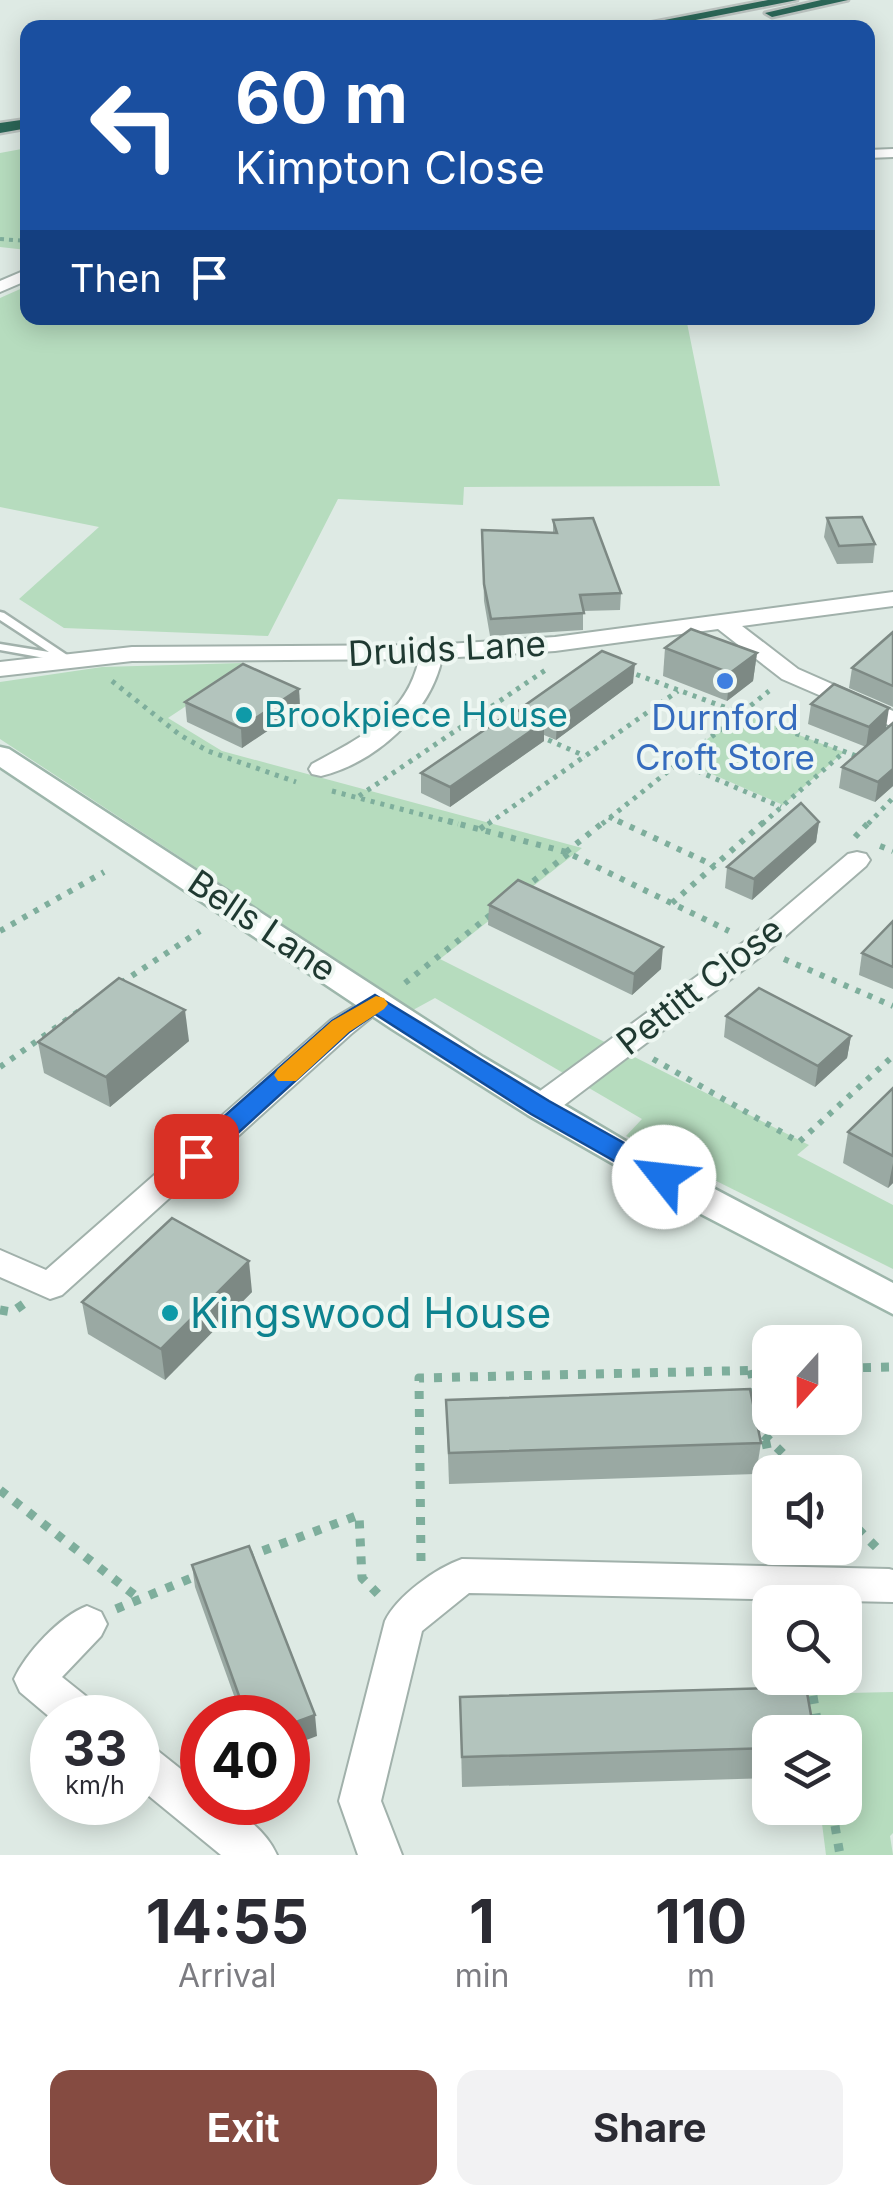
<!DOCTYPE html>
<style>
:root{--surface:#fff;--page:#f2f2f3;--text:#2b2b33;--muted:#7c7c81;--accent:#854b41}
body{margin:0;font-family:Inter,sans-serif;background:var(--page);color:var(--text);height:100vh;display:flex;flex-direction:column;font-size:38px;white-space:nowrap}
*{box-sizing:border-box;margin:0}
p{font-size:32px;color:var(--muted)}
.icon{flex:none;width:55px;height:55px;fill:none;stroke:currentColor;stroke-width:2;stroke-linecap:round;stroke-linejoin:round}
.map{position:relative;height:1855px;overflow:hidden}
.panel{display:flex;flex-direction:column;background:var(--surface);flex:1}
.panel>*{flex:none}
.top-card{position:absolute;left:20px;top:20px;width:855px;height:305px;border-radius:20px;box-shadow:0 5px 25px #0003;background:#1a4fa0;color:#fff;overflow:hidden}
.needle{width:65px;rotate:201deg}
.buttons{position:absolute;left:752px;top:1325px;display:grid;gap:20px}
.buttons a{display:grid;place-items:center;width:110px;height:110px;border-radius:20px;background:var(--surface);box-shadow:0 5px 25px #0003;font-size:50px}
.speed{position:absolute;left:30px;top:1695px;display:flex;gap:20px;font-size:50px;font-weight:700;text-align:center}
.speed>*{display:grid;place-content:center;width:130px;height:130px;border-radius:50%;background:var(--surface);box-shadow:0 5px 25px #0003;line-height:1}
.speed small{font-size:25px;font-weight:400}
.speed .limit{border:15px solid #d22;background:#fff;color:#111}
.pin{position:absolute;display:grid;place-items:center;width:85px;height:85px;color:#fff;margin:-42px;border-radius:20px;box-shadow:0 5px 15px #0006}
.me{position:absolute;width:110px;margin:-55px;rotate:299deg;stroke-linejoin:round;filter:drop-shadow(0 0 8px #0008)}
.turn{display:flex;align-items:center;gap:35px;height:210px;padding:0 50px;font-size:45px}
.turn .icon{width:130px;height:130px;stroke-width:2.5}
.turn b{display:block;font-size:70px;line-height:85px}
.then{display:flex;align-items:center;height:95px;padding:0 50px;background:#0003;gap:20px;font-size:38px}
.eta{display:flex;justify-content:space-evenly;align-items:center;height:170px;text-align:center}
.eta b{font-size:60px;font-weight:700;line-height:70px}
.cta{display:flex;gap:20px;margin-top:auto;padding:20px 50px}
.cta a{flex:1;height:115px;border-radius:20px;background:var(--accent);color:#fff;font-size:40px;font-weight:700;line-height:115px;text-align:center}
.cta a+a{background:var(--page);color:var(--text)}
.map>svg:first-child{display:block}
.green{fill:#b6dcbe}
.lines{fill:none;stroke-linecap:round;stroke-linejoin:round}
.lane-casing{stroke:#a1b1ab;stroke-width:5}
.street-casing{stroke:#a1b1ab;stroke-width:4}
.secondary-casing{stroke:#9db6ab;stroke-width:5}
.highway-casing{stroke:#bcc4c1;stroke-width:5}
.path-far3{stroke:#7eae9c;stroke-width:4;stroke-dasharray:4 5;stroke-linecap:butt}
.path-far2{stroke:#7eae9c;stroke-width:5;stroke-dasharray:4 6;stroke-linecap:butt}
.path-far1{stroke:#7eae9c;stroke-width:6;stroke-dasharray:5 8;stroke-linecap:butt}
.path{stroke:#7eae9c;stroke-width:9;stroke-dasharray:8 10;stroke-linecap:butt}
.lane{fill:#fff;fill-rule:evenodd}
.street{fill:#fff;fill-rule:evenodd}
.secondary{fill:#fff;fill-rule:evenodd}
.highway{fill:#2b6657;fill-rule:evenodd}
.wall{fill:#9aa9a3}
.shaded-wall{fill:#7d8984}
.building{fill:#b3c4bd;stroke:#7d8984;stroke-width:2.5}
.route{fill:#1a73e8;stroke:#114b97;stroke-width:2.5}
.slow{fill:#f59e0b}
.shop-dot{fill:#3f7fe0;stroke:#eef7f2;stroke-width:4}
.culture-dot{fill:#0f9aa8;stroke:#eef7f2;stroke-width:4}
.labels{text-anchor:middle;stroke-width:8;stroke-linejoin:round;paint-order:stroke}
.street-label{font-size:35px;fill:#1f3931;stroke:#eef7f2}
.culture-label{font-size:35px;fill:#0d838f;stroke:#eef7f2;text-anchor:start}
.shop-label{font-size:35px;fill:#366cbe;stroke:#eef7f2}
.near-culture-label{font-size:42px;fill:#0d838f;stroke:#eef7f2;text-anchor:start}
</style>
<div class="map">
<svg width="893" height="1855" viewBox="0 0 893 1855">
<rect width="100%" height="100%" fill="#deeae4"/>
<g class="green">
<polygon points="27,148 27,250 0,247 0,153"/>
<polygon points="27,286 28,318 686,318 720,486 464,487 463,505 338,499 268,636 64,628 19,599 99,527 0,507 0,298"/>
<polygon points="242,663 230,677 168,718 222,751 582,848 440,959 809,1145 797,1155 893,1205 893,1269 626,1136 642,1119 435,998 413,1010 0,739 0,682 102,667"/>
<polygon points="741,713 844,752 783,805 680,760"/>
<polygon points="893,1692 893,1833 890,1836 893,1855 826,1855 820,1808 845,1808 845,1732 809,1732 804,1694"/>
</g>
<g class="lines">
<defs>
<polygon id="lane" points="0,612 4,613 73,659 67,662 0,650 0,644 49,652 0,620"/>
<g id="street">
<polygon points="893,149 893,157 868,158 868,150"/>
<polygon points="28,269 28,280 0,292 0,281"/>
<path d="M893 592V606L742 626 798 669 893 711V727L782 679 718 629 555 651 442 658C431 713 375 763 321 776L312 774 309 769 312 764C360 738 407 716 419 659L132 661 0 676V662L132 647 432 645 555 637Z"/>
<polygon points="857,852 866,854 870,860 866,866 768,951 551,1115 540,1118 529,1115 525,1107 529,1099 748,939 848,854"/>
<polygon points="375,994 385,996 389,1003 351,1034 62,1295 50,1299 0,1277 0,1250 46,1270 331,1020"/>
<path d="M462 1559 889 1569 893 1570V1602L469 1593 422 1631 381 1801 402 1855H358L339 1801 385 1621C397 1596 436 1568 462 1559Z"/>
<path d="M87 1606 101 1612 107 1624 101 1636 62 1677 97 1705 103 1718 52 1719 20 1692 14 1679C26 1653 60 1616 87 1606Z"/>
<path d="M138 1741 153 1747 202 1786V1802C232 1802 265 1828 277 1855H221L138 1787Z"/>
</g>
<polygon id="secondary" points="0,747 9,749 483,1057 639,1149 893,1283 893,1314 703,1215 528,1115 392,1029 0,767"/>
<g id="highway">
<polygon points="768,0 797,0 655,28 623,28"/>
<polygon points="821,0 848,0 772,17 765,13"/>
<polygon points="28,119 28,128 0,133 0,123"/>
</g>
</defs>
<use href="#lane" class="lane-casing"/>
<use href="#street" class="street-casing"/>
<use href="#secondary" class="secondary-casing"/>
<use href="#highway" class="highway-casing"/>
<polyline class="path-far3" points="0,239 28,241"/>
<g class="path-far2">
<polyline points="627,671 859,757"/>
<polyline points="112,681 180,735 208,751 296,782"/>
<polyline points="539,736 585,756"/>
<polyline points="679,763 781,807"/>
<polyline points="332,791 458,824"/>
<polyline points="359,796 547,669"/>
<polyline points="609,817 624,824"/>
<polyline points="488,824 678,691"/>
<polyline points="602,824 769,691"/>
<polyline points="762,824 844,752"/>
<polyline points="868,824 893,798"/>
</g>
<g class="path-far1">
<polyline points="448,821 566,852 729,931"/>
<polyline points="618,821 715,866"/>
<polyline points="480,829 491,821"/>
<polyline points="855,837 870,821"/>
<polyline points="880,846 893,851"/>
<polyline points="566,852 605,821"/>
<polyline points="523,889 568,854"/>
<polyline points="672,903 765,821"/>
<polyline points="0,931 104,872"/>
<polyline points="784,959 893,1006"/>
<polyline points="121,983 200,931"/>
<polyline points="405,983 494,912"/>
<polyline points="653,1059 799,1142 893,1056"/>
<polyline points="0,1067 82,1009"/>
</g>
<g class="path">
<polyline points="0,1310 12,1312 25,1303"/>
<polyline points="845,1368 893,1367"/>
<polyline points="751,1370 772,1472"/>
<polyline points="764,1435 802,1472"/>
<polyline points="0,1490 137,1597"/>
<polyline points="845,1516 881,1552"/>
<polyline points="246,1557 359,1515 362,1578 383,1599"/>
<polyline points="421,1561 419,1378 770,1370"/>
<polyline points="116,1609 201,1574"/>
<polyline points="810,1678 819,1732"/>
<polyline points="832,1808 840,1855"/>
</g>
<use href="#lane" class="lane"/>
<use href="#street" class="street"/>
<use href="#secondary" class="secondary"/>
<use href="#highway" class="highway"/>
</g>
<g class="wall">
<polygon points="827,518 875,544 873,563 837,564 824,537"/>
<polygon points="553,520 621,593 620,610 583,611 583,630 490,636 484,601 482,530 553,533"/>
<polygon points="893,632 893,707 849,688 852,668"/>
<polygon points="665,648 757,653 753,681 727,701 663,676"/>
<polygon points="633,683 556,740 544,735 544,741 450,807 421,793 421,773 524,713 524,706"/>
<polygon points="299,689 300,709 242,748 187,722 185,702"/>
<polygon points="811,704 886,728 866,746 893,723 893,786 875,802 839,788 842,767 866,747 808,724"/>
<polygon points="819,822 816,842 752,900 725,888 727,867"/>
<polygon points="489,905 661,969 632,995 488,925"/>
<polygon points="893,921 893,989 859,975 862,953"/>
<polygon points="726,1016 851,1036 847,1058 815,1087 724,1037"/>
<polygon points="189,1041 110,1107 44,1073 38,1042"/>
<polygon points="893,1088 893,1183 888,1188 843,1163 848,1132"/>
<polygon points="252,1292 165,1380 88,1334 82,1302"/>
<polygon points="446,1400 761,1443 756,1474 449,1484"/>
<polygon points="192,1565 317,1736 288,1718 242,1718 195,1587"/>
<polygon points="460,1697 770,1732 770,1778 462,1787"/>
</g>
<g class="shaded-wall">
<polygon points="757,653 753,681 727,701 730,673"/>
<polygon points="635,664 633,683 556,740 557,720"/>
<polygon points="299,689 300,709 242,748 241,728"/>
<polygon points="889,708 886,728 866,747 869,727"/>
<polygon points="544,722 544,741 450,807 450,787"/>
<polygon points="893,769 893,786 875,802 878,782"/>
<polygon points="819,822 816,842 752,900 754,879"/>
<polygon points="663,947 661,969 632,995 634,974"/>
<polygon points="185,1010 189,1041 110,1107 106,1077"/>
<polygon points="851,1036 847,1058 815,1087 818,1066"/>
<polygon points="893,1163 893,1183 888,1188"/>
<polygon points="249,1261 252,1292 165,1380 161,1349"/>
<polygon points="315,1715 317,1736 288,1747 288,1725"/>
</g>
<g class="building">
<polygon points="862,517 875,544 839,546 827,518"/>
<polygon points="593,518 621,593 580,595 584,613 491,619 484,584 482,530 557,533 553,520"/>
<polygon points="691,629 757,653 730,673 665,648"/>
<polygon points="893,632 893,686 852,668"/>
<polygon points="602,651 635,664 557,720 524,706"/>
<polygon points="243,664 299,689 241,728 185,702"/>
<polygon points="834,684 889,708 869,727 811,704"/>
<polygon points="515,709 544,722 450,787 421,773"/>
<polygon points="893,723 893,769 878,782 842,767"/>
<polygon points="801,803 819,822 754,879 727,867"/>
<polygon points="518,880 663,947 634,974 489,905"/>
<polygon points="893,921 893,967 862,953"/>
<polygon points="119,978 185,1010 106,1077 38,1042"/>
<polygon points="759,988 851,1036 818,1066 726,1016"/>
<polygon points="893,1088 893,1156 848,1132"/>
<polygon points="172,1218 249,1261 161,1349 82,1302"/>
<polygon points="750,1389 761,1443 449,1453 446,1400"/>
<polygon points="249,1546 315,1715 288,1725 288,1718 247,1718 192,1565"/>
<polygon points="806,1687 814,1732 770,1732 770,1748 462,1757 460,1697"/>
</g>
<polygon class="route" points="375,995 549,1101 674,1171 678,1177 674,1184 655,1184 531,1114 375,1014 349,1032 205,1163 186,1163 183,1156 186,1150 332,1021"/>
<polygon class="slow" points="376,996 384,998 388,1004 384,1009 349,1032 296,1081 278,1081 274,1075 278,1069 332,1021"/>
<circle class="shop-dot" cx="725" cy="681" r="10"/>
<g class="culture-dot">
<circle cx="244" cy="715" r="10"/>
<circle cx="170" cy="1313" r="10"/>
</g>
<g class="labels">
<g class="street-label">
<text transform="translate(447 649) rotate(-3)" y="12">Druids Lane</text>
<text transform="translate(262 926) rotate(34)" y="12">Bells Lane</text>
<text transform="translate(700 986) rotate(-38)" y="12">Pettitt Close</text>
</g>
<g class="culture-label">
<text x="264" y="727">Brookpiece House</text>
</g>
<g class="shop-label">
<text x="725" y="730">Durnford<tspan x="725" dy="40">Croft Store</tspan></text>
</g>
<g class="near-culture-label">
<text x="190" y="1328">Kingswood House</text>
</g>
</g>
</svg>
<div class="buttons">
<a><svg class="needle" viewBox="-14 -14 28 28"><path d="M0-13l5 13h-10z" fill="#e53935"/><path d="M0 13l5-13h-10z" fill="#7c7c81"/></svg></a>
<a><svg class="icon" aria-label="sound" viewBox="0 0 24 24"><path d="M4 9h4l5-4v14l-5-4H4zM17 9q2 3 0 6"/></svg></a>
<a><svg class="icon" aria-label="search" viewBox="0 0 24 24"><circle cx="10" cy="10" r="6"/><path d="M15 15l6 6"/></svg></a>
<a><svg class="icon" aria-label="layers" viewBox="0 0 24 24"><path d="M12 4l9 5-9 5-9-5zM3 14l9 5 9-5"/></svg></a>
</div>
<div class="speed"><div>33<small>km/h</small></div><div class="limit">40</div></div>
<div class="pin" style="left:196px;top:1156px;background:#d93025"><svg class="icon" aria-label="arrive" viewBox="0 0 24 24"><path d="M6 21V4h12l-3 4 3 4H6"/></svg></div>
<svg class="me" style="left:664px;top:1177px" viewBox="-20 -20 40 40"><circle r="19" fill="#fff"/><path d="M0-13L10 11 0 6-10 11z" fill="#1a73e8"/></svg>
<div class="top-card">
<div class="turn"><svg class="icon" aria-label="left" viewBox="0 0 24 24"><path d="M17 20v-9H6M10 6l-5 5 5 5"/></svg><div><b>60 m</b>Kimpton Close</div></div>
<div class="then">Then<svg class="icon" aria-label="arrive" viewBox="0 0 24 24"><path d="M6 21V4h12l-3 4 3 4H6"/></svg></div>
</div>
</div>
<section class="panel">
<div class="eta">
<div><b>14:55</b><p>Arrival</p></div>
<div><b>1</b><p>min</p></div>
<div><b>110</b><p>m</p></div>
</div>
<div class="cta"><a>Exit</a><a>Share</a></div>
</section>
